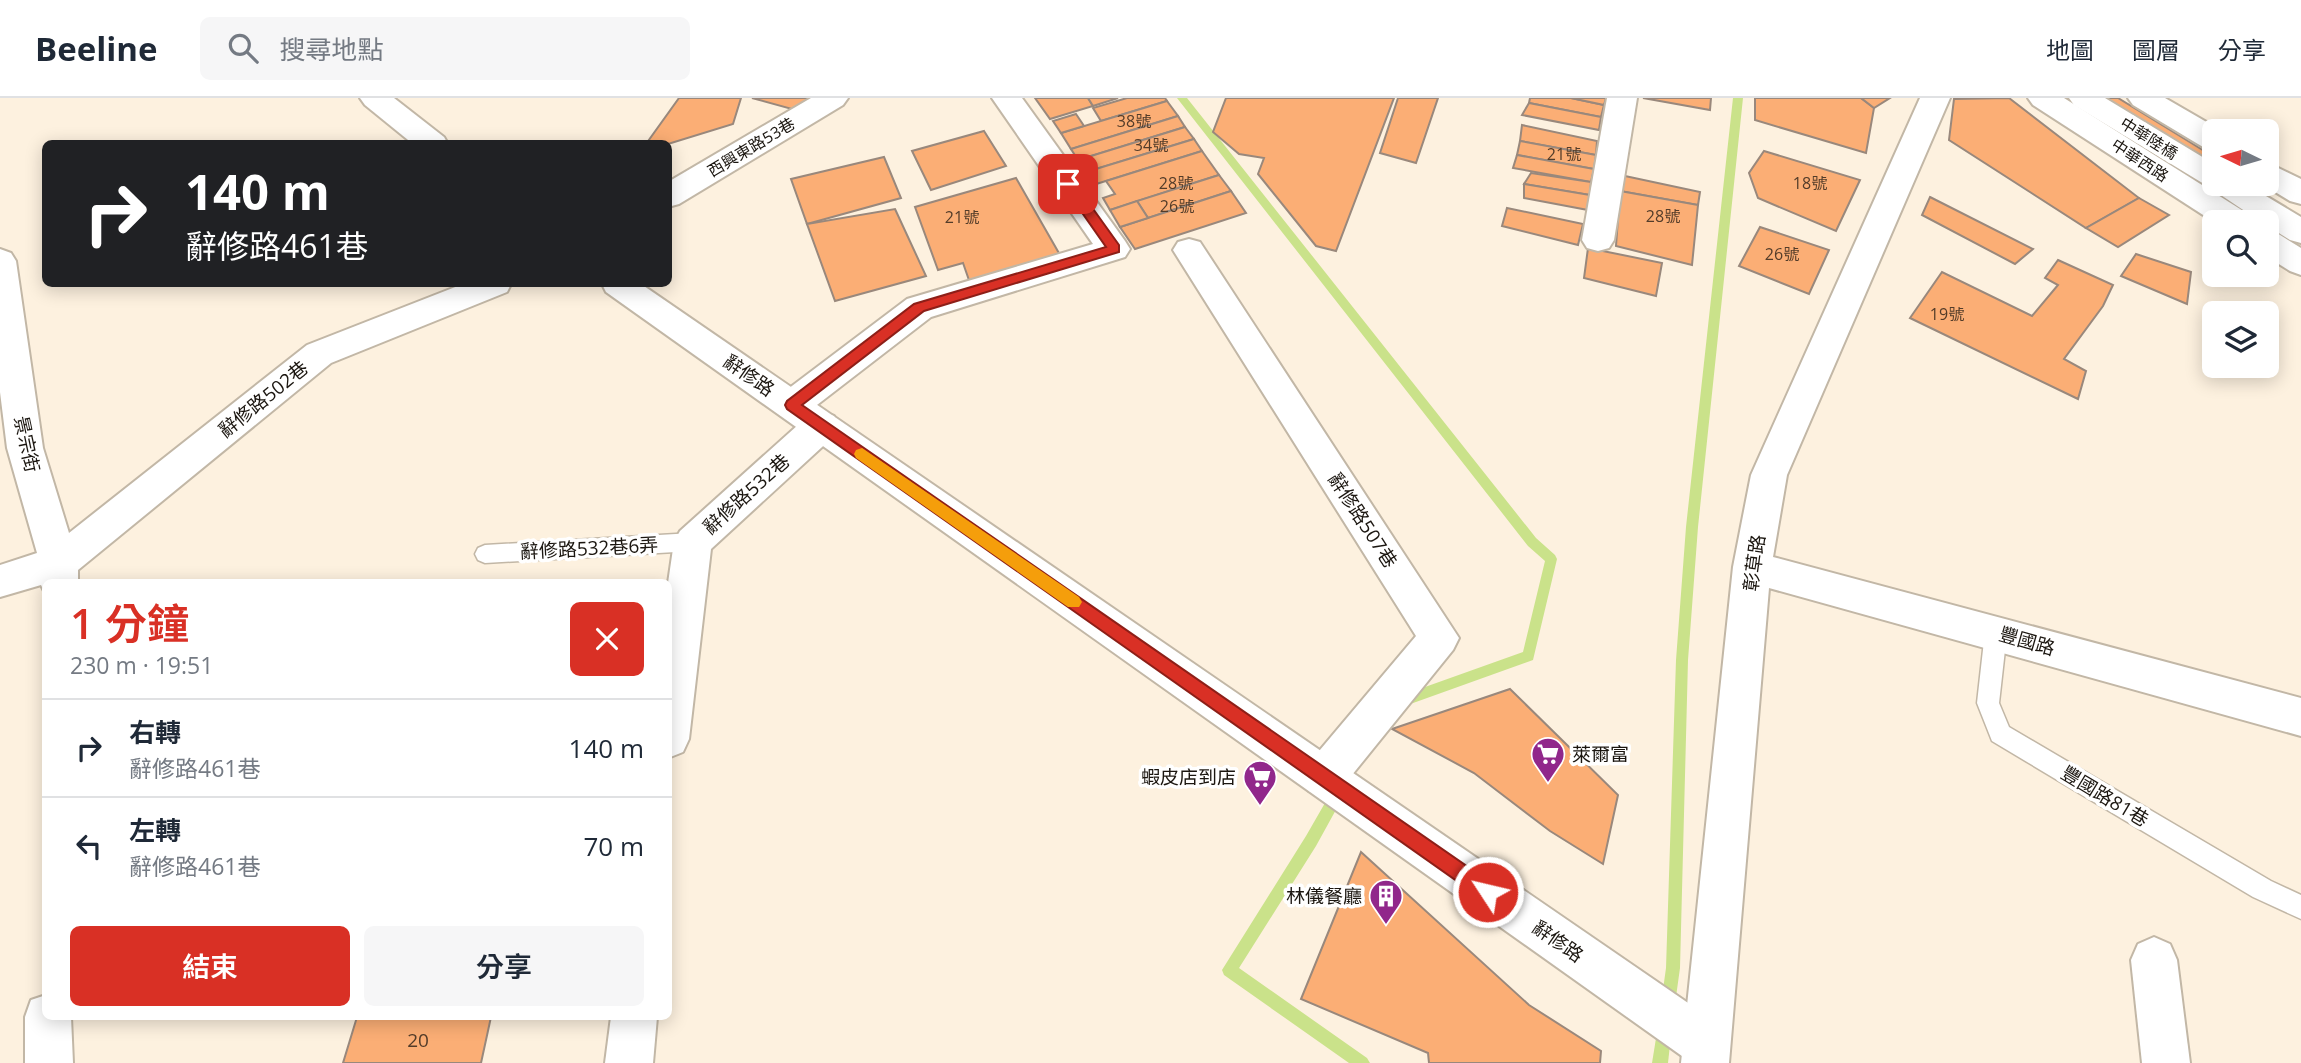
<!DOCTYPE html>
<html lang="zh-TW">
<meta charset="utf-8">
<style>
:root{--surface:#fff;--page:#f6f6f7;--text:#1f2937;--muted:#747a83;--line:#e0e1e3;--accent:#d93025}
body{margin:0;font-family:"Open Sans","Noto Sans TC",sans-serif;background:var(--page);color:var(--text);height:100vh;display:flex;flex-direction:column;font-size:26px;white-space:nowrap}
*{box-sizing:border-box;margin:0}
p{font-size:23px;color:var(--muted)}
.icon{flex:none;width:38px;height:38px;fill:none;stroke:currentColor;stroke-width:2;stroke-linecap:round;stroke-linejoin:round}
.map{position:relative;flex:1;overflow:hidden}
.panel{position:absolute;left:42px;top:481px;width:630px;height:441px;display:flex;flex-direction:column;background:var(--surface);border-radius:10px;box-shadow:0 4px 18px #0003}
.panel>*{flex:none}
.guide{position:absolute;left:42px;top:42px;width:630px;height:147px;border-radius:10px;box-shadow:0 4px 18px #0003;background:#202124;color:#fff;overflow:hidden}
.needle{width:46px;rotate:275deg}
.controls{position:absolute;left:2202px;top:21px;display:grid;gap:14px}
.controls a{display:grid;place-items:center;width:77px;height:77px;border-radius:10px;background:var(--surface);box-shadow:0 4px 18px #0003;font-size:35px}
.pin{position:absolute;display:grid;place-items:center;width:60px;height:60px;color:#fff;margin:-30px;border-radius:14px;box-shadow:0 4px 10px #0006}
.me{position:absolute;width:77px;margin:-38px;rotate:305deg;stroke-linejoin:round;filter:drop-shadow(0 0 5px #0008)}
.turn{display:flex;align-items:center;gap:24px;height:147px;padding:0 28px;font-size:32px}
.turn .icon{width:91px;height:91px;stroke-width:2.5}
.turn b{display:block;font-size:49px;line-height:60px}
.round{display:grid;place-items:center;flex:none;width:74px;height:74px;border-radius:10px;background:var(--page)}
.overview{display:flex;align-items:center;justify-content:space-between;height:119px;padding:0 28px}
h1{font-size:42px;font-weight:600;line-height:52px;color:var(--accent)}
.cta{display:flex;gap:14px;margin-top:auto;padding:14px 28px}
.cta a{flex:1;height:80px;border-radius:10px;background:var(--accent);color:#fff;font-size:28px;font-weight:600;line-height:80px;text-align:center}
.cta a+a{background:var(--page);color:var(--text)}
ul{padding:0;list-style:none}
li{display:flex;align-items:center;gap:21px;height:98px;padding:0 28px;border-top:2px solid var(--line)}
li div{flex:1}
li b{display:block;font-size:26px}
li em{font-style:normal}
header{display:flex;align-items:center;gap:42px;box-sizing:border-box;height:98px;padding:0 35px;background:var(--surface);border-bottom:2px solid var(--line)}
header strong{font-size:33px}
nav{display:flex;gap:38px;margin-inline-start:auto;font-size:24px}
.search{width:490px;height:63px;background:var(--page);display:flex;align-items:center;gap:18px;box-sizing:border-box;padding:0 24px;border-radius:10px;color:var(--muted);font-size:26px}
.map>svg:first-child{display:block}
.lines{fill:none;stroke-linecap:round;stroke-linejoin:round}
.stream{fill:#cae28a;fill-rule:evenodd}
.building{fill:#fbae75;stroke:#99887c;stroke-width:2}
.service-casing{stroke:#c2b7a6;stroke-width:3}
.minor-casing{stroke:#c2b7a6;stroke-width:4}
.tertiary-casing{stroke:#c2b7a6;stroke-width:4}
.primary-casing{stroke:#c2b7a6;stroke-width:4}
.service{fill:#fff;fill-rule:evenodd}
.minor{fill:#fff;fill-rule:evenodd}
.tertiary{fill:#fff;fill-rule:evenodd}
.primary{fill:#fff;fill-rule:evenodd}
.route{fill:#d93025;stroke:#8d1f18;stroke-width:2}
.slow{fill:#f59e0b}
.labels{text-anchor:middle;stroke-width:7;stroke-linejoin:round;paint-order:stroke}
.number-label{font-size:16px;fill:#533c29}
.far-street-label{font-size:16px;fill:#1b1610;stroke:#fff}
.street-label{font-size:19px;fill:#1b1610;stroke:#fff}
.poi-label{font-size:19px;fill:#1b1610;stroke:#fff;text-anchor:end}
.near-number-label{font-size:19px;fill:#533c29}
</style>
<header>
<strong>Beeline</strong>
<div class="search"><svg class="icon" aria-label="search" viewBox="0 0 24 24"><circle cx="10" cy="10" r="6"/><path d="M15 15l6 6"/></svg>搜尋地點</div>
<nav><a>地圖</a><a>圖層</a><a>分享</a></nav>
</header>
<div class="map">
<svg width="2301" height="965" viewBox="0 0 2301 965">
<rect width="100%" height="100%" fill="#fdf1df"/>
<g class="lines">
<g class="stream">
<polygon points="1177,0 1187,0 1536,440 1555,457 1557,461 1533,562 1402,609 1397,607 1396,603 1397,599 1523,554 1545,463 1528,448"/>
<polygon points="1733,0 1743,0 1698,429 1688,562 1680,870 1675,906 1673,911 1668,913 1663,911 1661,906 1666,870 1676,562 1686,429"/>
<polygon points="1338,689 1343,691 1345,695 1343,699 1316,748 1239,870 1367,960 1370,965 1349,965 1224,877 1222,872 1306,738 1333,691"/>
<polygon points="1665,921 1670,923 1672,928 1668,965 1652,965 1658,928 1660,923"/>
</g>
</g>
<g class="building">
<polygon points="679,0 741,0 733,26 668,46 646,46"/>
<polygon points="752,0 813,0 799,13"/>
<polygon points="1035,0 1088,0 1093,8 1050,21"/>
<polygon points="1088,0 1118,0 1093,8"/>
<polygon points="1127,0 1165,0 1167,3 1101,23 1093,10"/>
<polygon points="1226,0 1394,0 1336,153 1316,148 1258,76 1264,60 1239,56 1213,34"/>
<polygon points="1398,0 1438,0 1416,65 1380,55"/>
<polygon points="1530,0 1571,0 1604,7 1601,19 1529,5"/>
<polygon points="1571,0 1606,0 1604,7"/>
<polygon points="1643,0 1711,0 1710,12"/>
<polygon points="1755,0 1861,0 1874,10 1866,55 1755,22"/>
<polygon points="1861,0 1890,0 1874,10"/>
<polygon points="2009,0 2139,100 2086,130 1949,42 1954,1"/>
<polygon points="2101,0 2118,0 2214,59 2214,86 2249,86 2224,102 2080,12"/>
<polygon points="1167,3 1178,18 1071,51 1061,35"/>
<polygon points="1529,5 1601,19 1599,32 1522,17"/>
<polygon points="1076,16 1084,28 1061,35 1053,23"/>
<polygon points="1178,18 1185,29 1078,62 1071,51"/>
<polygon points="1522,27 1597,43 1596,57 1520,43"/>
<polygon points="1185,29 1194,41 1086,74 1078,62"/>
<polygon points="984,33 1006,68 931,92 912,53"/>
<polygon points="1194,41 1202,53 1093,87 1086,74"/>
<polygon points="1520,43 1596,57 1594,71 1517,57"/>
<polygon points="1202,53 1219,77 1110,112 1103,100 1115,96 1106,83"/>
<polygon points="1764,53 1860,82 1836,133 1758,100 1749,75"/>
<polygon points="1517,57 1594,71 1591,84 1513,70"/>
<polygon points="884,59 901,100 807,126 791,81"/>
<polygon points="1531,75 1591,84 1590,97 1524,86"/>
<polygon points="1219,77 1231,93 1148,120 1137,103"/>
<polygon points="1625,78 1700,94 1698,107 1620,93"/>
<polygon points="1016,80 1060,157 970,185 963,165 938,172 915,109"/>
<polygon points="1524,86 1590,97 1588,112 1524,100"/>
<polygon points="1231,93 1246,115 1135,151 1120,129"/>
<polygon points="1620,93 1698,107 1692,167 1616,148"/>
<polygon points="1930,99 2033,151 2015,166 1922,117"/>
<polygon points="2139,100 2169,117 2118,149 2086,130"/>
<polygon points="1137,103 1148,120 1120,129 1110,112"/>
<polygon points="1507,110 1583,126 1578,147 1502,128"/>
<polygon points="895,111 926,178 835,203 807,126"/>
<polygon points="1760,129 1829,152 1809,196 1739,168"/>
<polygon points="1588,150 1662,165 1656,198 1584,180"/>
<polygon points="2136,156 2191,174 2187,206 2121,178"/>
<polygon points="2058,162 2113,187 2103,208 2064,261 2086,273 2078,301 1910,220 1942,174 2032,218 2058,187 2045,180"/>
<polygon points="1510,591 1618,697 1603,766 1550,733 1474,675 1392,631"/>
<polygon points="1361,754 1529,907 1601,953 1600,965 1429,965 1428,955 1301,901"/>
<polygon points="357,919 491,919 481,965 343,965"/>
</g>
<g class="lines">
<defs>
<g id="service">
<polygon points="693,435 700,438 703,444 700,450 693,453 485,465 478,462 475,456 478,450 485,447"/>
<polygon points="1996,525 2004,527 2007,534 1999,605 2009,629 2271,783 2301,797 2301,821 2253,799 1992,643 1977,605 1985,534 1988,527"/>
</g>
<g id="minor">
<polygon points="811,0 848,0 843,7 679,106 668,109 668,84"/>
<polygon points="992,0 1022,0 1125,143 1130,151 1125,159 931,219 804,317 792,321 780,317 774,307 780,297 907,201 1093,146"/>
<polygon points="1607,0 1637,0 1614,142 1609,150 1598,153 1587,150 1582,142"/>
<polygon points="1920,0 1950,0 1787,377 1773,459 2301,600 2301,638 1769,490 1729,965 1681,965 1733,469 1751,377"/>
<polygon points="2028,0 2064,0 2248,116 2253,124 2214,124 2033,7"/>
<polygon points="2128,0 2165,0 2222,33 2214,33 2214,52 2203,49 2133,7"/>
<polygon points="2266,64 2301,81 2301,106 2290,103 2262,86 2266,86"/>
<polygon points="2266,132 2277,135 2301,150 2301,177 2290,173 2266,158"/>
<polygon points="1189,141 1200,144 1459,540 1453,552 1339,693 1324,699 1309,693 1303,679 1309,665 1416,538 1173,152 1178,144"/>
<polygon points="0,151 11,155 16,163 43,350 69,435 307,247 463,186 511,186 507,194 331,265 78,472 78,485 46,485 46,497 41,487 0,499 0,467 37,455 7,350 0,294"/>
<polygon points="821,314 834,318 839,328 834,338 711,451 689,641 683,654 668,660 668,485 674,444 680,433 808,318"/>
<polygon points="2154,839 2170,846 2177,862 2190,965 2142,965 2131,862 2138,846"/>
<polygon points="46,897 46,919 71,919 73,965 25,965 25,919 31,902"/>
<polygon points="611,919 657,919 653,965 605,965"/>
</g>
<g id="tertiary">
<polygon points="360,0 394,0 444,39 448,46 413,46 365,7"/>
<polygon points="602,186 641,186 1723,929 1730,946 1723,963 1717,965 1689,963 606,194"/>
</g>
<polygon id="primary" points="2069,0 2105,0 2214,66 2214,86 2246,86 2301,119 2301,145 2290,142 2266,127 2266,124 2261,124 2209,89 2074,7"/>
</defs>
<use href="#service" class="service-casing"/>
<use href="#minor" class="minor-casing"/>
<use href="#tertiary" class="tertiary-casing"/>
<use href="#primary" class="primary-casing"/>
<use href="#service" class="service"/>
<use href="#minor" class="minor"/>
<use href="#tertiary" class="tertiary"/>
<use href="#primary" class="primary"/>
</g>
<polygon class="route" points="1068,82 1073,83 1119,147 1119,154 924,213 802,307 1494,787 1497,794 1494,800 1488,803 1481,800 787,311 785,307 787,303 914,206 1106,149 1062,86"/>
<polygon class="slow" points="862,350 1079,499 1082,504 1079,509 1068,509 856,360 854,356 856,352"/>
<defs>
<symbol id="supermarket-pin" viewBox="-11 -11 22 30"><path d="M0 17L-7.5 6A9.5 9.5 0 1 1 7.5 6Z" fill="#91278b" stroke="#fff"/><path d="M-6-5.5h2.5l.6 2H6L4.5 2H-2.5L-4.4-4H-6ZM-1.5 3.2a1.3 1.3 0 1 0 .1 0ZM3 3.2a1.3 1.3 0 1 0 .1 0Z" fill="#fff"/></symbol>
<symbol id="building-pin" viewBox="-11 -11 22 30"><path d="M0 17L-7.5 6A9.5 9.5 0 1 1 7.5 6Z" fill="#91278b" stroke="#fff"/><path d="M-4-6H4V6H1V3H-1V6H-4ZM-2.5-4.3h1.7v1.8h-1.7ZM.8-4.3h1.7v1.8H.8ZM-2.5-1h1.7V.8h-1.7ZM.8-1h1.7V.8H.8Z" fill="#fff"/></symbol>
</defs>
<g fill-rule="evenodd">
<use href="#supermarket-pin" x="1529" y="637" width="38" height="52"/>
<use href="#supermarket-pin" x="1241" y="660" width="38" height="52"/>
<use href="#building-pin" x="1367" y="779" width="38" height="52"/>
</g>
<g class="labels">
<g class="number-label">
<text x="1134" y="29">38號</text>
<text x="1151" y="53">34號</text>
<text x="1564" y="62">21號</text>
<text x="1176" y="91">28號</text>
<text x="1810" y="91">18號</text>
<text x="1177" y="114">26號</text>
<text x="1663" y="124">28號</text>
<text x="962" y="125">21號</text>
<text x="1782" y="162">26號</text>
<text x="1947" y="222">19號</text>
</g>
<g class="far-street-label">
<text transform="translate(2149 40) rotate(32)" y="6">中華陸橋</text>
<text transform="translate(751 49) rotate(-31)" y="6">西興東路53巷</text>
<text transform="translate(2140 62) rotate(33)" y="6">中華西路</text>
</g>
<g class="street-label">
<text transform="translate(749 277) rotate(35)" y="7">辭修路</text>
<text transform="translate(263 301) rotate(-39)" y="7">辭修路502巷</text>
<text transform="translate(27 346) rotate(78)" y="7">景宗街</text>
<text transform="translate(746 396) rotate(-42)" y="7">辭修路532巷</text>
<text transform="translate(1363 422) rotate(57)" y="7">辭修路507巷</text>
<text transform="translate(589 450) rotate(-3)" y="7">辭修路532巷6弄</text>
<text transform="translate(1754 465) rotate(-82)" y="7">彰草路</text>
<text transform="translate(2027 543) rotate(16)" y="7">豐國路</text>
<text transform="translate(2105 698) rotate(31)" y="7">豐國路81巷</text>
<text transform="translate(1558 843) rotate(35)" y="7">辭修路</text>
</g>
<g class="poi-label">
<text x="1572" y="663" text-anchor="start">萊爾富</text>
<text x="1236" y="686">蝦皮店到店</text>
<text x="1362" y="805">林儀餐廳</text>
</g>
<g class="near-number-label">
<text x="418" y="949">20</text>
</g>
</g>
</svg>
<div class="controls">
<a><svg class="needle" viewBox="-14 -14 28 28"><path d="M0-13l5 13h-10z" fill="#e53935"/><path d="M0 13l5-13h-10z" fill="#747a83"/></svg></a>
<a><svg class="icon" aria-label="search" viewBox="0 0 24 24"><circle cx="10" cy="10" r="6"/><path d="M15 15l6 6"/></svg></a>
<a><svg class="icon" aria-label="layers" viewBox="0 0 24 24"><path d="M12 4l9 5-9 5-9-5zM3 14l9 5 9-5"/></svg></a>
</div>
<div class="pin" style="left:1068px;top:86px;background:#d93025"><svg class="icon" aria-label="arrive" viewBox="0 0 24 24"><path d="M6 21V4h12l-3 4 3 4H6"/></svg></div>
<svg class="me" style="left:1488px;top:794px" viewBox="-20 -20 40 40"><circle r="17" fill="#d93025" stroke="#fff" stroke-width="3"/><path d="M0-11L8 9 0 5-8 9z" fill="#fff"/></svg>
<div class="guide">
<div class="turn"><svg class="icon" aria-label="right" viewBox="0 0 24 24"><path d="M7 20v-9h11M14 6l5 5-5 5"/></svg><div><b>140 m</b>辭修路461巷</div></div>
</div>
<section class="panel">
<div class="overview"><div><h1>1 分鐘</h1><p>230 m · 19:51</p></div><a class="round" style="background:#d93025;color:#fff"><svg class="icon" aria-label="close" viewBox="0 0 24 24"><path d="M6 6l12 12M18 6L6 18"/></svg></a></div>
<ul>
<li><svg class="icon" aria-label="right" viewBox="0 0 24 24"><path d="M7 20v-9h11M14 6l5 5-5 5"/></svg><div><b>右轉</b><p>辭修路461巷</p></div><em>140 m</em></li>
<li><svg class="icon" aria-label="left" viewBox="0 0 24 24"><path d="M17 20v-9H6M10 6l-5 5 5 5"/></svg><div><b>左轉</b><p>辭修路461巷</p></div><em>70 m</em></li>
</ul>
<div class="cta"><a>結束</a><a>分享</a></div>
</section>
</div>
